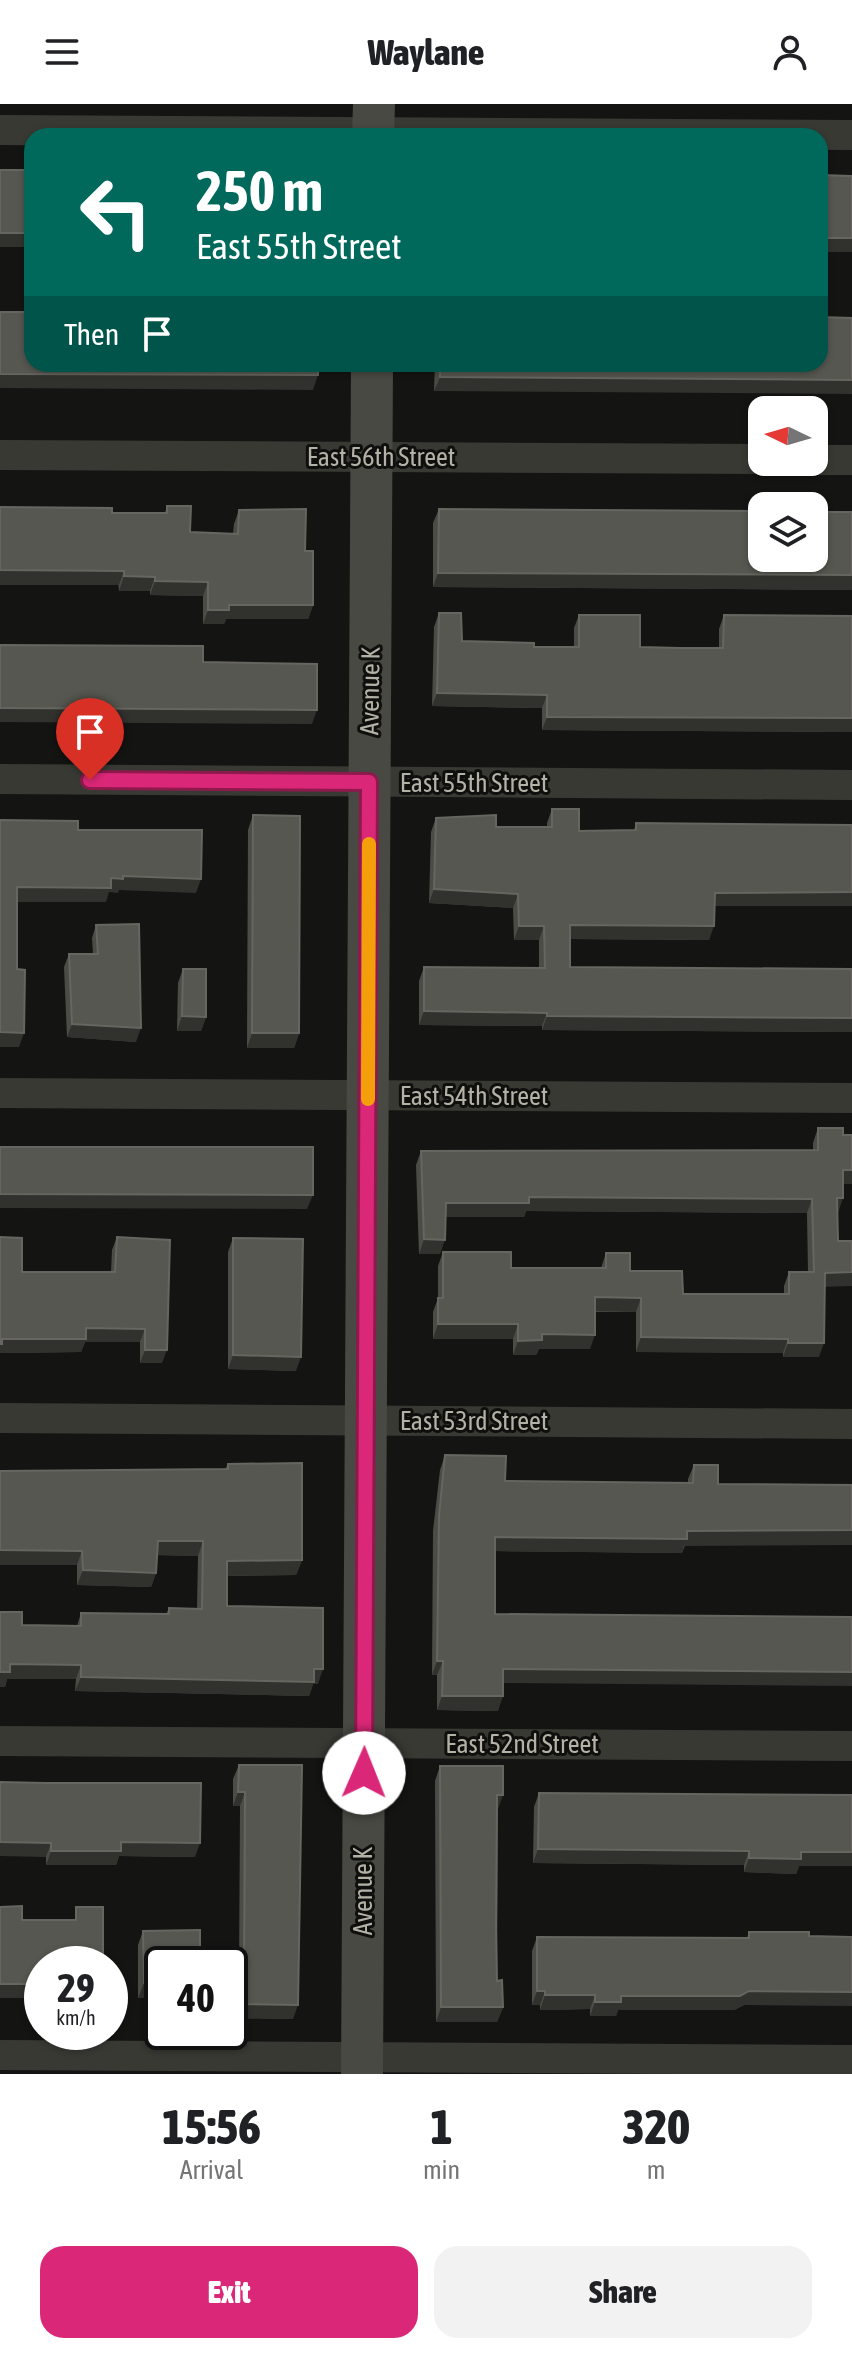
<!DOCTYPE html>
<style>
:root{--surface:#fff;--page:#f2f2f2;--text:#202124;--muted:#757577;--accent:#db2777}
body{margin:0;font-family:"Asap Condensed",sans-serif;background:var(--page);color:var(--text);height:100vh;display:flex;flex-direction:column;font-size:30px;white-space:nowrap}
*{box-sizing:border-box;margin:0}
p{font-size:26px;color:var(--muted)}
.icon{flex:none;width:44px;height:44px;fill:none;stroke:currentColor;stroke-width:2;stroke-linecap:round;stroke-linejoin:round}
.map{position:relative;height:1970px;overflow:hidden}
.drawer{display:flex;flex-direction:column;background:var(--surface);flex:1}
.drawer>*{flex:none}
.top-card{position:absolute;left:24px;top:24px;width:804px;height:244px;border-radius:24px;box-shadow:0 2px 6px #0004;background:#00695c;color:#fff;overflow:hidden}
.needle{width:52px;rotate:275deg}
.fabs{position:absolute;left:748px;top:292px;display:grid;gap:16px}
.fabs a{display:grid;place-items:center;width:80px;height:80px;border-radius:16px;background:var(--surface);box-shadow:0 2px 6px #0004;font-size:40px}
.speed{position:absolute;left:24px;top:1842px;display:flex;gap:16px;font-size:40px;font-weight:700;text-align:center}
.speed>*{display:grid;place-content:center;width:104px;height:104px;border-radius:50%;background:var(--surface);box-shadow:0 2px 6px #0004;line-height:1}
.speed small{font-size:20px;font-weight:400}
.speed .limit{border:4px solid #111;border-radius:12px;background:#fff;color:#111}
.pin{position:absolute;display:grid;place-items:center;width:68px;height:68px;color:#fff;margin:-82px -34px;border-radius:50% 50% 50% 0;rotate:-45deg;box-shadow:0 0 8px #0007}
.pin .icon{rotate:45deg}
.me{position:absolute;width:88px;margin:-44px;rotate:1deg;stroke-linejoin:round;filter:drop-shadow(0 0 6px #0008)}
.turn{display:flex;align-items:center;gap:28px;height:168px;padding:0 40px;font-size:36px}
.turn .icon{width:104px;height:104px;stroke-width:2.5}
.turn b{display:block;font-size:56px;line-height:68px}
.then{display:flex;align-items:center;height:76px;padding:0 40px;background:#0003;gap:16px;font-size:30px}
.eta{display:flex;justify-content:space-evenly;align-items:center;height:136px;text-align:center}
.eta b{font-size:48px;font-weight:800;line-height:56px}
.cta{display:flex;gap:16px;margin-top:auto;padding:16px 40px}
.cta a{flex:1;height:92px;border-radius:24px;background:var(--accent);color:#fff;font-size:32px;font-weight:800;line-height:92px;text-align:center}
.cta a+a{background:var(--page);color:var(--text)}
header{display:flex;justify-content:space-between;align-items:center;height:104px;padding:0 40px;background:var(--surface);font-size:36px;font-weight:800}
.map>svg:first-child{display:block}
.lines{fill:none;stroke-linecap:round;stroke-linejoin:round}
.street{stroke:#393934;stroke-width:30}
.secondary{stroke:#494943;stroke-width:42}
.wall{fill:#4c4c47}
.shaded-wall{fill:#31312e}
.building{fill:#575751;stroke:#66655f;stroke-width:2}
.route-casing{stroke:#8e194d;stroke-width:20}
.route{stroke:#db2777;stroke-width:14}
.slow{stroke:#f59e0b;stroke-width:14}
.labels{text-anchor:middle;stroke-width:6;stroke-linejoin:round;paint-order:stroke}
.street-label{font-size:26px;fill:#b4b2a6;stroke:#0f0f0e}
</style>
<header><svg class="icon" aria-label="menu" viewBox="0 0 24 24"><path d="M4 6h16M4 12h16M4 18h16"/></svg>Waylane<svg class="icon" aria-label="person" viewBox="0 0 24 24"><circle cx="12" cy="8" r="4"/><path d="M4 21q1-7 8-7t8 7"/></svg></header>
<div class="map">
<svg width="852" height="1970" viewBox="0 0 852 1970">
<rect width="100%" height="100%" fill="#141413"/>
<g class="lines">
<g class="street">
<polyline points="0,26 852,31"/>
<polyline points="0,351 762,355"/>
<polyline points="814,356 852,356"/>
<polyline points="0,675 852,681"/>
<polyline points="0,989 852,994"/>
<polyline points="0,1314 852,1320"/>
<polyline points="0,1637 852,1642"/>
<polyline points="0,1951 852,1956"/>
</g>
<g class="secondary">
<polyline points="373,32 374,0"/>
<polyline points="362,1970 372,260"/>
</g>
</g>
<g class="wall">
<polygon points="435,260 820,260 434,287"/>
<polygon points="167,402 190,428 233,430 234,420 239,406 305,447 313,501 308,515 226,515 224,520 203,520 203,492 150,491 150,487 119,487 112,409 165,409"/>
<polygon points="439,405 852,408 852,486 433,483 433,419"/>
<polygon points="439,509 462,537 534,543 574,543 574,524 579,511 640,543 719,544 719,525 724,511 852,512 852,628 542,626 542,604 432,602 434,523"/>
<polygon points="552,705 579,727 634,726 636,719 852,721 852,802 715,802 709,836 570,835 570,863 852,865 852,928 542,926 542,922 419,921 419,877 424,863 539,864 539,836 514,836 513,804 429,799 431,728 436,714 496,723 547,723 547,719"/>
<polygon points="253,711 299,929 294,944 247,944 248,726"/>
<polygon points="96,821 136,938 67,933 64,863 69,850 93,850 92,834"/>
<polygon points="183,865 206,913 201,927 177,927 178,879"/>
<polygon points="818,1024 843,1080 825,1183 819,1253 783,1253 783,1249 636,1248 636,1208 595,1208 590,1245 539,1245 536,1251 513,1251 513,1235 433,1235 433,1208 438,1194 438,1162 443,1148 511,1164 601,1164 606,1149 630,1167 683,1190 784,1190 784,1182 789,1168 808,1168 807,1109 526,1107 524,1113 446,1113 440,1150 419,1150 416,1061 421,1047 813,1046 813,1039"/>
<polygon points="0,1133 22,1168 111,1168 112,1146 117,1133 162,1259 140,1259 140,1238 85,1238 81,1248 0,1249"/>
<polygon points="233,1134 296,1267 228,1265 228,1148"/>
<polygon points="445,1351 505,1377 688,1379 688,1375 694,1361 718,1361 682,1449 495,1447 495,1510 503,1579 498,1607 437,1606 437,1571 432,1571 433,1427 440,1366"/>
<polygon points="228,1360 302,1456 296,1471 227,1472 227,1502 318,1580 313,1580 309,1592 75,1587 76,1575 7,1575 5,1583 0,1583 0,1508 22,1521 77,1522 81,1509 166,1510 169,1504 197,1505 198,1452 157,1451 156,1469 151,1483 77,1481 77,1461 0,1461 225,1365"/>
<polygon points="239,1661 302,1661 293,1915 231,1914 231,1889 237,1875 239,1875 240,1702 233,1702 233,1675"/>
<polygon points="440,1662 498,1705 497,1877 503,1903 497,1918 436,1918 435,1677"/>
<polygon points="0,1678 195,1753 119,1752 116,1761 46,1761 46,1753"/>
<polygon points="539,1689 799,1762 796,1770 744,1768 744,1761 533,1759 534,1703"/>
<polygon points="143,1827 200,1860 138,1894 138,1841"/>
<polygon points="749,1828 809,1828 744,1901 734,1906 618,1906 616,1912 590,1912 590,1905 540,1906 540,1901 532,1901 532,1847 537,1833 747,1834"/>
</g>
<g class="shaded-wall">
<rect x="0" y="129" width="32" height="14"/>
<rect x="820" y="134" width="32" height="14"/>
<polygon points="0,270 318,271 313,286 0,284"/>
<polygon points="440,273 852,276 852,290 434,287"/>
<polygon points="0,466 124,467 119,481 0,481"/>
<polygon points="438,469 852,471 852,486 433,483"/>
<polygon points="124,472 155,473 150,487 119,487"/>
<polygon points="155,477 208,478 203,492 150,491"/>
<polygon points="229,501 313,501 308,515 226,515 224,520 203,520 208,506"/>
<polygon points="437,589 547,591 542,604 432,602"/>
<polygon points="0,604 317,606 312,620 0,618"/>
<polygon points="547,613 852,614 852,628 542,626"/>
<polygon points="123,772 201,775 196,789 119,786 118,789 109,788 106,798 12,798 17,783 111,774"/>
<polygon points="434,785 518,790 513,804 429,799"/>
<polygon points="852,788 852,802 710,802 715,789"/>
<polygon points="570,821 714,822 709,836 565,835"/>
<polygon points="519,822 544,822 539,836 514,836"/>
<polygon points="424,907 547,909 542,922 419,921"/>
<polygon points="182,912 206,913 201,927 177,927"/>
<polygon points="547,912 852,914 852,928 542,926"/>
<polygon points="72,920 141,924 136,938 67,933"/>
<polygon points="0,928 24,929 19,943 0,943"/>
<polygon points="252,929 299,929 294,944 247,944"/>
<polygon points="843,1066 852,1066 852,1080 838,1080"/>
<polygon points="0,1090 313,1091 307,1105 0,1104"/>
<polygon points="529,1093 812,1095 807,1109 526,1107 524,1113 441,1113 446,1099"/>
<polygon points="837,1094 843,1094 838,1109 832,1109"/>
<polygon points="424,1135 445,1136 440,1150 419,1150"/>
<polygon points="852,1168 852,1182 819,1183 825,1169"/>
<polygon points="595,1193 641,1194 636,1208 590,1207"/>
<polygon points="438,1220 518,1220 513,1235 433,1235"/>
<polygon points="86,1224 145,1225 140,1238 85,1238 81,1248 0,1249 0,1240 2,1235"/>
<polygon points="542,1230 595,1231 590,1245 539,1245 536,1251 513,1251 518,1237"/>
<polygon points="641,1233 788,1235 783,1249 636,1248"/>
<polygon points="788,1239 824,1239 819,1253 783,1253"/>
<polygon points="145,1246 167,1246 162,1259 140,1259"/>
<polygon points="233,1251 301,1253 296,1267 228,1265"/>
<polygon points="852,1426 852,1441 684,1442 682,1449 490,1447 495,1433 687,1427"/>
<polygon points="158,1437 203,1437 198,1452 152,1451"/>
<polygon points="0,1446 82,1447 77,1461 0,1461"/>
<polygon points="302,1456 296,1471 222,1472 227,1457"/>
<polygon points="83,1466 156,1469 151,1483 77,1481"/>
<polygon points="437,1557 443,1557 437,1571 432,1571"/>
<polygon points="10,1560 81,1561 76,1575 7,1575 5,1583 0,1583 0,1568"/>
<polygon points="323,1565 318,1580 313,1580 309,1592 75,1587 81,1573"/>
<polygon points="503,1565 852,1568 852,1582 498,1579"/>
<polygon points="442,1592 503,1592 498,1607 437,1606"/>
<polygon points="238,1688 245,1688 240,1702 233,1702"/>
<polygon points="497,1691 503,1691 498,1705 492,1705"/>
<polygon points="0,1738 51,1739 46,1753 0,1752"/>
<polygon points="121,1738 200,1739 195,1753 119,1752 116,1761 46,1761 51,1747"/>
<polygon points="538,1745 749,1747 744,1761 533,1759"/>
<polygon points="801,1748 852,1748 852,1762 799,1762 796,1770 744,1768 749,1754"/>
<polygon points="144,1879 162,1879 162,1894 138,1894"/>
<rect x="0" y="1880" width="42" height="14"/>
<polygon points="537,1887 545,1887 540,1901 532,1901"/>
<polygon points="749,1887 852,1888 852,1902 744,1901 734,1906 618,1906 616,1912 590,1912 595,1898 621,1892"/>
<polygon points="545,1891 595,1891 590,1905 540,1906"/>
<polygon points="236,1900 298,1901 293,1915 231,1914"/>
<polygon points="441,1903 503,1903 497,1918 436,1918"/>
</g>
<g class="building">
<rect x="0" y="66" width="32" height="63"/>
<polygon points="820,71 852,72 852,134 820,134"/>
<polygon points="0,208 32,208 32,260 318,260 318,271 0,270"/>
<polygon points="820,213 852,214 852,276 440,273 440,260 820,260"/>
<polygon points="167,402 191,402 190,428 238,430 239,406 306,405 305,447 313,447 313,501 229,501 229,506 208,506 208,478 155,477 155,473 124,472 124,467 0,466 0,403 112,404 112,409 167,409"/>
<polygon points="439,405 762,407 762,454 814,454 814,408 852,408 852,471 438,469"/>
<polygon points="439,509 461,509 462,537 534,539 534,543 579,543 579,511 640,511 640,543 680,544 723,544 724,511 852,512 852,614 547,613 547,591 437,589"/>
<polygon points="0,541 203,542 203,558 317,560 317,606 0,604"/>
<polygon points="552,705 579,705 579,727 636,726 636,719 852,721 852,788 715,789 714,822 570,821 570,863 852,865 852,914 547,912 547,909 424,907 424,863 545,864 544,822 519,822 518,790 434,785 436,714 496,711 496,723 552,723"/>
<polygon points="253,711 300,712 299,929 252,929"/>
<polygon points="0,716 78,717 78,726 202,726 201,775 123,772 123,775 111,774 111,784 17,783 17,865 25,866 24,929 0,928"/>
<polygon points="139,820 141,924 72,920 69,850 98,850 96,821"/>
<polygon points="183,865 206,865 206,913 182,912"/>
<polygon points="818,1024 843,1024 843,1031 852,1031 852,1066 843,1066 843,1094 837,1094 838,1137 852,1137 852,1168 825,1169 824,1239 788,1239 788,1235 641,1233 641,1194 595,1193 595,1231 542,1230 542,1236 518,1237 518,1220 438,1220 438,1194 443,1194 443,1148 511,1148 511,1164 606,1164 606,1149 630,1149 630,1167 682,1167 683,1190 789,1190 789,1168 814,1168 812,1095 529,1093 529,1099 446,1099 445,1136 424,1135 421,1047 818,1046"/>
<polygon points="0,1043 313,1043 313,1091 0,1090"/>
<polygon points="0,1133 22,1134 22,1168 115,1168 117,1133 170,1136 167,1246 145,1246 145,1225 86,1224 86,1235 2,1235 2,1240 0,1240"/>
<polygon points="233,1134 303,1135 301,1253 233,1251"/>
<polygon points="445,1351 506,1352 505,1377 693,1379 694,1361 718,1361 718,1380 852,1381 852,1426 687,1427 687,1435 495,1433 495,1510 852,1513 852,1568 503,1565 503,1592 442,1592 443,1557 437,1557 439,1412"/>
<polygon points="302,1359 302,1456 227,1457 227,1502 323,1504 323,1565 314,1565 314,1578 81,1573 81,1561 10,1560 10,1568 0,1568 0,1508 22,1508 22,1521 81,1522 81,1509 169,1510 169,1504 202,1505 203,1437 158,1437 156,1469 83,1466 82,1447 0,1446 0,1367 228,1365 228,1360"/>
<polygon points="239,1661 302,1661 298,1901 236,1900 237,1875 244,1875 245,1688 238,1688"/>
<polygon points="440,1662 503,1662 503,1691 497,1691 496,1823 497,1877 502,1876 503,1903 441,1903"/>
<polygon points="0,1678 45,1679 201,1679 200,1739 121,1738 121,1747 51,1747 51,1739 0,1738"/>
<polygon points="539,1689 852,1691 852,1748 801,1748 801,1755 749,1754 749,1747 538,1745"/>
<polygon points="22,1802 22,1816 76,1816 76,1803 103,1803 103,1860 42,1860 42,1880 0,1880 0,1803"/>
<polygon points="200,1826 200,1860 162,1860 162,1879 144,1879 143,1827"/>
<polygon points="749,1828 809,1828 809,1832 852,1833 852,1888 749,1887 740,1892 621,1892 621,1898 595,1898 595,1891 545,1891 545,1887 537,1887 537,1833 749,1834"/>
</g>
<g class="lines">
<defs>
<polyline id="route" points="90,676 369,678 364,1669"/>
</defs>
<use href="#route" class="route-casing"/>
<use href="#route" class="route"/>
<polyline class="slow" points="368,995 369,740"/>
</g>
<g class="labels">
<g class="street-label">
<text x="381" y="362">East 56th Street</text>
<text transform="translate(370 587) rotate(-89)" y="9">Avenue K</text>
<text x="474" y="688">East 55th Street</text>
<text x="474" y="1001">East 54th Street</text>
<text x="474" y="1326">East 53rd Street</text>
<text x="522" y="1649">East 52nd Street</text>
<text transform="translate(363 1787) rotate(-90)" y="9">Avenue K</text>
</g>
</g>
</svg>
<div class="fabs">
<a><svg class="needle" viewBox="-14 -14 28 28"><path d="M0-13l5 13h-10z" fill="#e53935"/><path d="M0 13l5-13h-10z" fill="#757577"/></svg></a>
<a><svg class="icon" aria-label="layers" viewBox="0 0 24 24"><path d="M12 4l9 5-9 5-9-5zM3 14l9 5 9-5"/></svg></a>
</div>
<div class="speed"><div>29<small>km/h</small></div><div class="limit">40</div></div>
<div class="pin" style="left:90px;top:676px;background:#d93025"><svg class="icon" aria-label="arrive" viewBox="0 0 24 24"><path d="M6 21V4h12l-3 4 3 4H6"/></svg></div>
<svg class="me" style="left:364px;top:1669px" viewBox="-20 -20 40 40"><circle r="19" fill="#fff"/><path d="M0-13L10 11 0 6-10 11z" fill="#db2777"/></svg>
<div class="top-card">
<div class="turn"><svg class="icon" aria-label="left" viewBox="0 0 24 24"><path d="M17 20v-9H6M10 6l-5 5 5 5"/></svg><div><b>250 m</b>East 55th Street</div></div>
<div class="then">Then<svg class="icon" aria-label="arrive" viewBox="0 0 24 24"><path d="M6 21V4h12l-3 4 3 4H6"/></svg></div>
</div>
</div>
<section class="drawer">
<div class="eta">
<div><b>15:56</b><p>Arrival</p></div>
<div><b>1</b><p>min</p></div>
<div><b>320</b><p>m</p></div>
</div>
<div class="cta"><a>Exit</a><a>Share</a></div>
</section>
